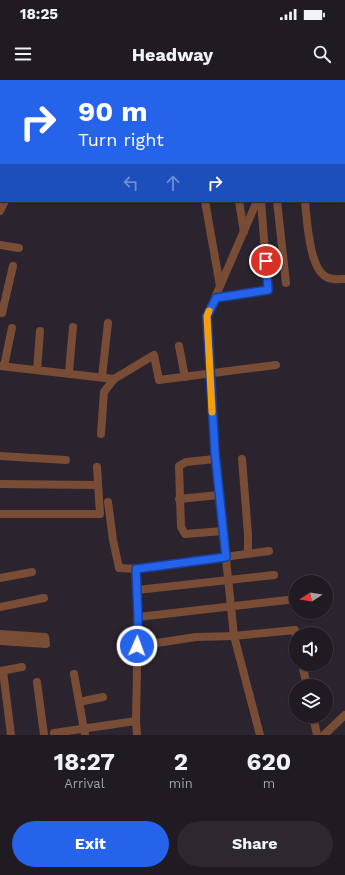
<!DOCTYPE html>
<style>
:root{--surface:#201b22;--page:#2d282f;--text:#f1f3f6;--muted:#a2a1a5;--line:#3d3940;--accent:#2563eb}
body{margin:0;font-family:"Work Sans",sans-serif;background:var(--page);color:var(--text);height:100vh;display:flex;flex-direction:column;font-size:15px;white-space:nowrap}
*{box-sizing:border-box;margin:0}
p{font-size:13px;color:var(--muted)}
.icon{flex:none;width:22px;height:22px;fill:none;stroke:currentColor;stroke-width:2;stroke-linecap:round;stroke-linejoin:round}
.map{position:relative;height:655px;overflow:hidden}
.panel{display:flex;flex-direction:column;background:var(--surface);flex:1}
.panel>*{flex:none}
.banner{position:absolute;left:0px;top:0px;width:345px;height:122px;box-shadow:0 1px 3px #0004,0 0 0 1px var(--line);background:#2563eb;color:#fff;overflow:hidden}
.needle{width:26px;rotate:258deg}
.fabs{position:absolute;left:289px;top:495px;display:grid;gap:8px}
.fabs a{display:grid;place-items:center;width:44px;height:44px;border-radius:50%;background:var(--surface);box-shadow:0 1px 3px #0004,0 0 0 1px var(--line);font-size:20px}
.pin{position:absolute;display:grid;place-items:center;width:34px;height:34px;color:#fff;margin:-17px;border:2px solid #fff;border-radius:50%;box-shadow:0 1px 4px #0007}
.me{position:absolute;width:44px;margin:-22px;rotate:2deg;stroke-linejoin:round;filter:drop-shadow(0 0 3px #0008)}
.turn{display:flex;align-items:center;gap:14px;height:84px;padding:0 12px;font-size:18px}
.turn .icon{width:52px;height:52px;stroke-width:2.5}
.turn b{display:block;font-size:28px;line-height:34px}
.lanes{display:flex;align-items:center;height:38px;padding:0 12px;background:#0003;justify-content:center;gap:20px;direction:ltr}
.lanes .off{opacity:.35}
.eta{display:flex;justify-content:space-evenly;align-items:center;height:68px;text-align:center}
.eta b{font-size:24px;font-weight:700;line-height:28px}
.cta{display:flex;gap:8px;margin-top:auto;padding:8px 12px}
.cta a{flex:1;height:46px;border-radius:24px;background:var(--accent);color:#fff;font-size:16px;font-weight:700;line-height:46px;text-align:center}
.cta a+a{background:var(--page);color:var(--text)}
.status{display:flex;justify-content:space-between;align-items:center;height:28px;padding:0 20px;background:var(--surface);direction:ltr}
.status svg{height:11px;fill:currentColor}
header{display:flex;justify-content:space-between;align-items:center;height:52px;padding:0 12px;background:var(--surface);font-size:18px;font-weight:700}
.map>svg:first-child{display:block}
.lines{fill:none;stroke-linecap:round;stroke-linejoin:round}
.minor{stroke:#794c36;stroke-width:8}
.route-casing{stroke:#184099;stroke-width:10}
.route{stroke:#2563eb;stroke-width:7}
.slow{stroke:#f59e0b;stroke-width:7}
</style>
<div class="status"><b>18:25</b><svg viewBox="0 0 49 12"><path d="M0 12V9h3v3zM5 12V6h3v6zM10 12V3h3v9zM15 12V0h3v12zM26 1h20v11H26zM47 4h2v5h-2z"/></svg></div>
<header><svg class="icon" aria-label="menu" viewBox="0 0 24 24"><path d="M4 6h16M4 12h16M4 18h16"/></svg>Headway<svg class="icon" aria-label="search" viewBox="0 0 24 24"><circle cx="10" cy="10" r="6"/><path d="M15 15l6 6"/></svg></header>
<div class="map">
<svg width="345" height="655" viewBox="0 0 345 655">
<rect width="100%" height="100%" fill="#2b242e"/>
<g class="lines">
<g class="minor">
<polyline points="180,0 181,1"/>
<polyline points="196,0 198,1"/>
<polyline points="60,1 61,0"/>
<polyline points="148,1 148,0"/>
<polyline points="301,1 302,0"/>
<polyline points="344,16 345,16"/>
<polyline points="0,36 1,36"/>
<polyline points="344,47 345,47"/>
<polyline points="344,78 345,78"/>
<polyline points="344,102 345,102"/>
<polyline points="205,121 220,206"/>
<polyline points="239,121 244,152"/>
<polyline points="257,121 207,236 215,373 234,556 260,655"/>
<polyline points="277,121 286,203"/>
<path d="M305 121C307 139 309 193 329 198 334 200 340 199 345 199"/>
<polyline points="0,131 5,121"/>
<polyline points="0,165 19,168"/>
<polyline points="216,218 268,210 261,121"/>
<polyline points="0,233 2,233 13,186"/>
<polyline points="179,266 185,297"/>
<polyline points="0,286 114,299"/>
<polyline points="4,286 12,248"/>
<polyline points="37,290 40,251"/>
<polyline points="69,292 73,247"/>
<polyline points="102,297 108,243"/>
<polyline points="101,354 104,312 114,299 154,275 159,300 276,285"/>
<polyline points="0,376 66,380"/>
<polyline points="215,379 186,382 179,386 181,447 185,454 223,451"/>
<polyline points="242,379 248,454 248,473"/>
<polyline points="0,404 98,405"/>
<polyline points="179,419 219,415"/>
<polyline points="108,422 113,460 119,488 136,489 137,494 138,537 136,641 137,655"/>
<polyline points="0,434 100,434 97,387"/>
<polyline points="136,489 269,471"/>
<polyline points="0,498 32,492"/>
<polyline points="137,510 274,495"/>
<polyline points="0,527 44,518"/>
<polyline points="138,537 296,519"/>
<polyline points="0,554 45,557 46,564 0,561"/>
<polyline points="137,566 196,557 234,556 295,550 296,557"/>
<polyline points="302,584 307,606"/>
<polyline points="0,591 22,587"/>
<polyline points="3,591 11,655"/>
<polyline points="74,594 85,655"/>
<polyline points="37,602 44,655"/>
<polyline points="79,622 103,617"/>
<polyline points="313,636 317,655"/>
<polyline points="54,653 136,641"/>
<polyline points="324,655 345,635"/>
</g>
</g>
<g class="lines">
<defs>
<polyline id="route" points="137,566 138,537 136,489 226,477 215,373 207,236 216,218 268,210 266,181"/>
</defs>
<use href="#route" class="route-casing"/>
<use href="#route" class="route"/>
<polyline class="slow" points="209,231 207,236 212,332"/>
</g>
</svg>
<div class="fabs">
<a><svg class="needle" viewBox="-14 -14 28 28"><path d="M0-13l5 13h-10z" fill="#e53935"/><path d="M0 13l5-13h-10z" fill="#a2a1a5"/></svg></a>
<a><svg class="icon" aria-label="sound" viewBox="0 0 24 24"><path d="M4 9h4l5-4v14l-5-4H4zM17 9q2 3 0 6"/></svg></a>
<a><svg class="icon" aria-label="layers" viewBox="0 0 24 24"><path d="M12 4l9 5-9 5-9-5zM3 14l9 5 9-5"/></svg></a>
</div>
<div class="pin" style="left:266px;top:181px;background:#d93025"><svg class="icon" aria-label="arrive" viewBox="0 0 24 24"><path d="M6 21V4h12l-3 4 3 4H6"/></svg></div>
<svg class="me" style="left:137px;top:566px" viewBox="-20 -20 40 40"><circle r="17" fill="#2563eb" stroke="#fff" stroke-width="3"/><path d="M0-11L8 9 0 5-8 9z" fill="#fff"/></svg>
<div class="banner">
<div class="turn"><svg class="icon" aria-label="right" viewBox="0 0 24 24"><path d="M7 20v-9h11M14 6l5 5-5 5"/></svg><div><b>90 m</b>Turn right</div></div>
<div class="lanes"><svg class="icon off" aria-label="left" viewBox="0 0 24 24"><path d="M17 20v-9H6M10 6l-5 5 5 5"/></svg><svg class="icon off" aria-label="ahead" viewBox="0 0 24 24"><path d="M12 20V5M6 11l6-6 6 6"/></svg><svg class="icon" aria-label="right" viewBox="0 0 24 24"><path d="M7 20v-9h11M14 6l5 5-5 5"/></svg></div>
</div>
</div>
<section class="panel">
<div class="eta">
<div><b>18:27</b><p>Arrival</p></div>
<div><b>2</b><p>min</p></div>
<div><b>620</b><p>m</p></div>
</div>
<div class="cta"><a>Exit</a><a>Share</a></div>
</section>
